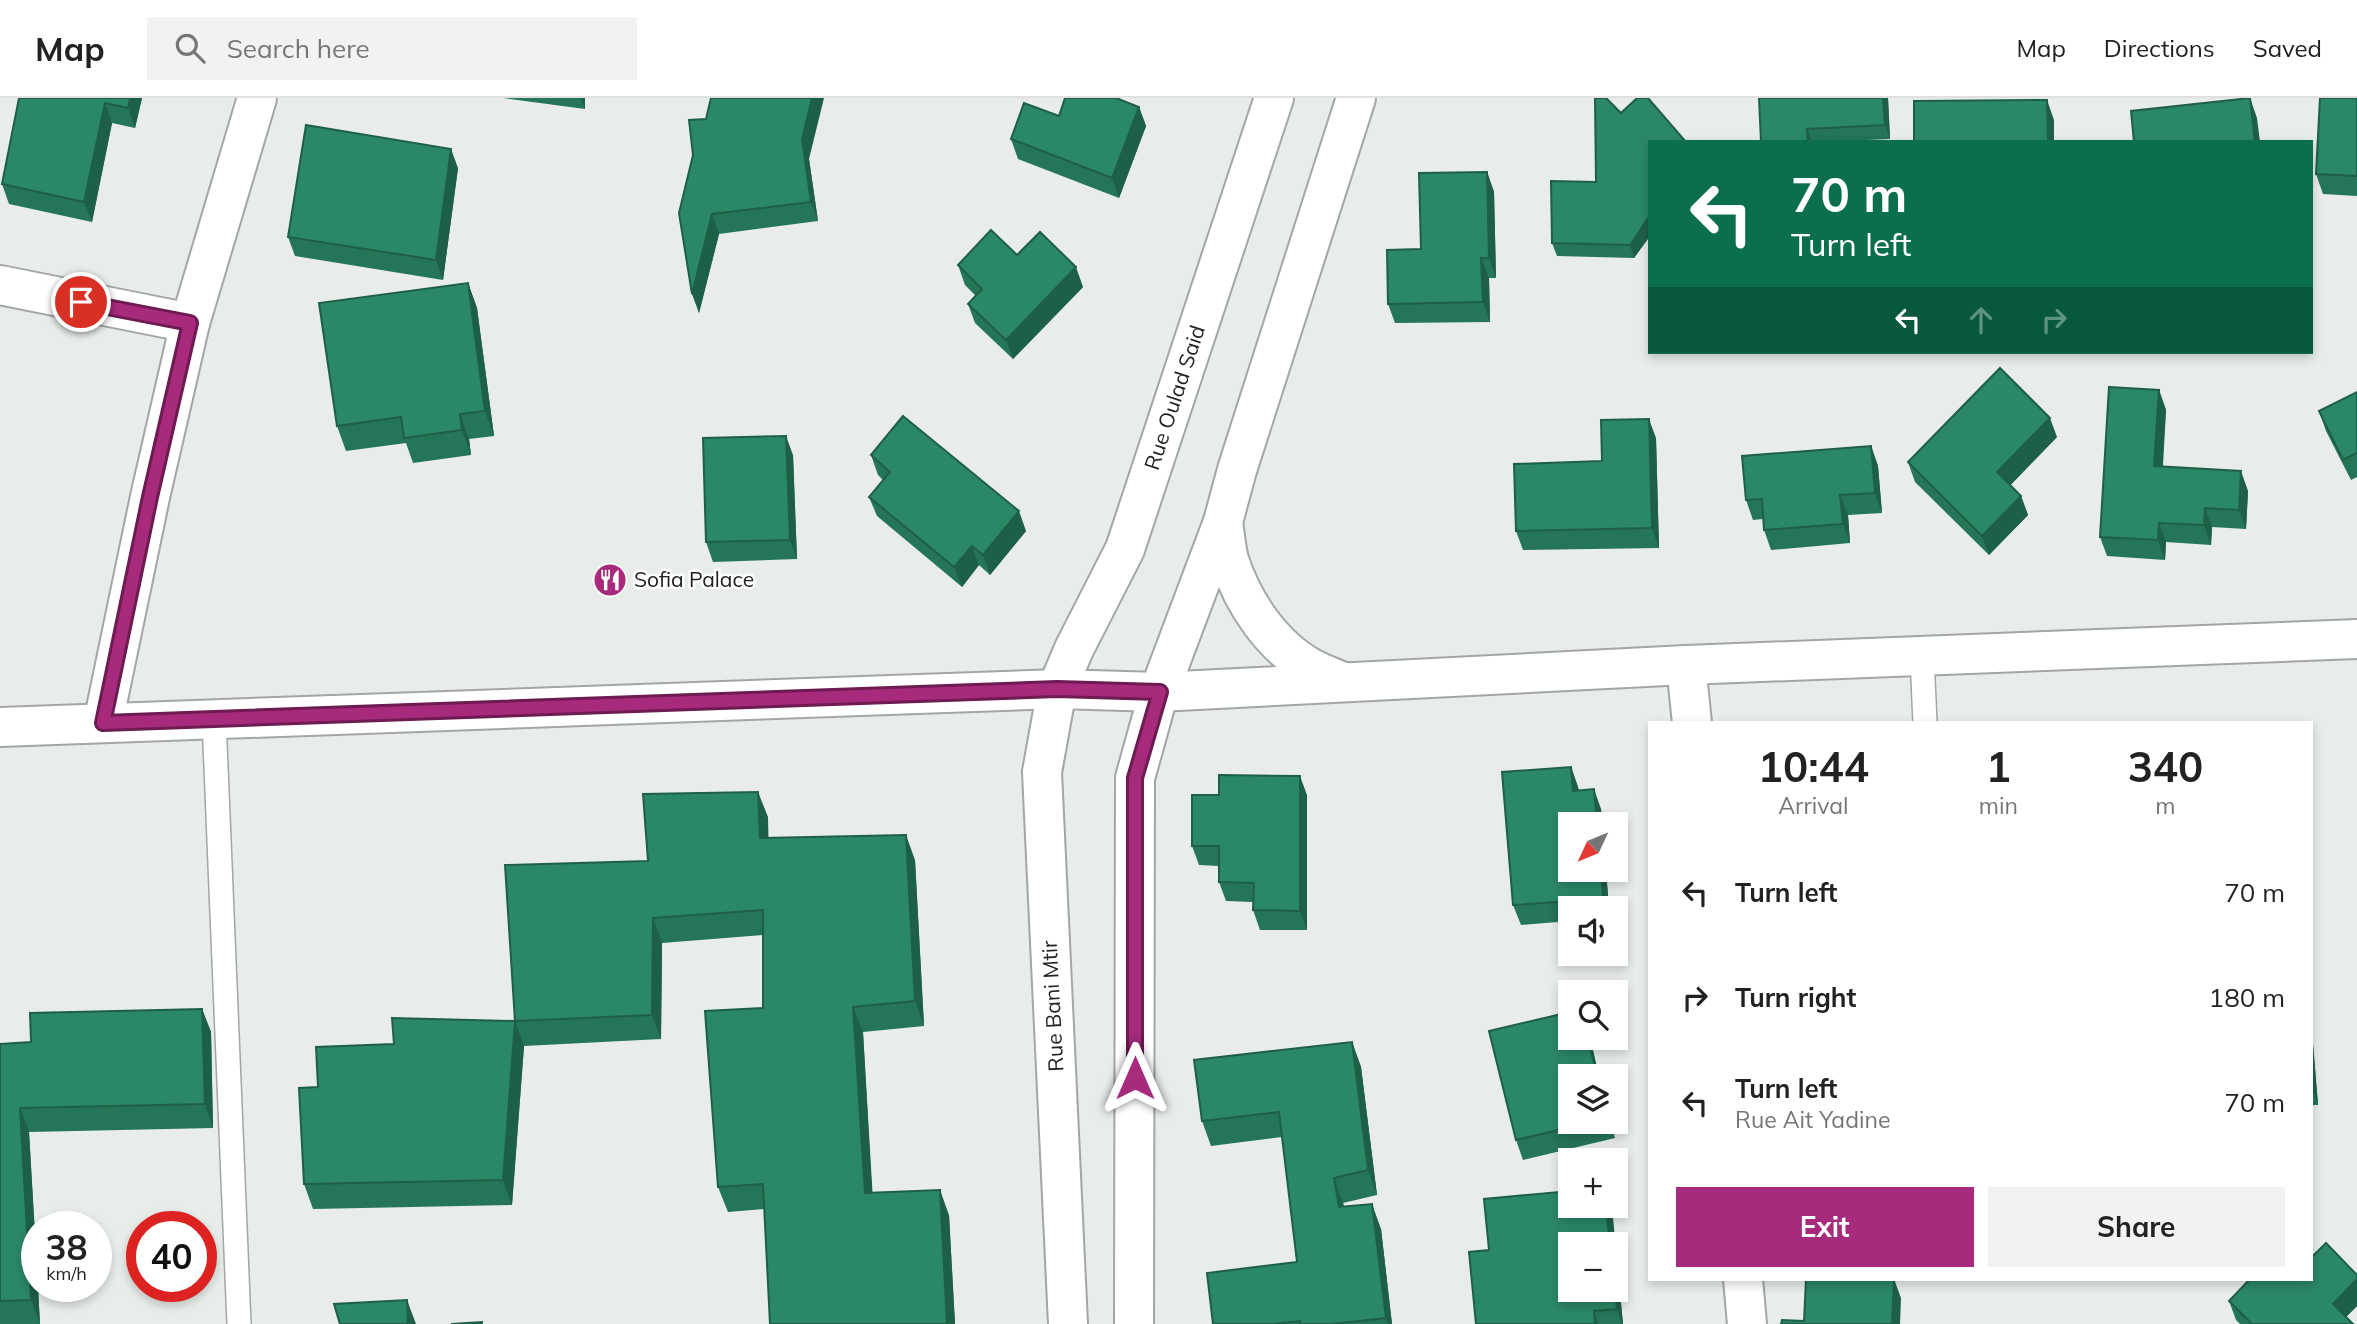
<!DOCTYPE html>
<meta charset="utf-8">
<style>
:root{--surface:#fff;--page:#f2f2f2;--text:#222;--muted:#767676;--line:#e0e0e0;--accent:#a72a7c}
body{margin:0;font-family:Mulish,sans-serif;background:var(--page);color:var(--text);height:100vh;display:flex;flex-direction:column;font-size:26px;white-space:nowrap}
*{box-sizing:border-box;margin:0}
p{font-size:23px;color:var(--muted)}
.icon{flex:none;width:38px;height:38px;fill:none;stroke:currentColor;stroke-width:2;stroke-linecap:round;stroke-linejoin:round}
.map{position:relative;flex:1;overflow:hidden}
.details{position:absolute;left:1648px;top:623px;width:665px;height:560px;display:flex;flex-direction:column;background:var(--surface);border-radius:0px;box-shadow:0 4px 10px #0003}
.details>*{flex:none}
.guide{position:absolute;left:1648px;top:42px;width:665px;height:214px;border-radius:0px;box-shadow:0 4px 10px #0003;background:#0b6e4f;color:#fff;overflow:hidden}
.needle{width:46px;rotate:226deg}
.buttons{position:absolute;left:1558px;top:714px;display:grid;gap:14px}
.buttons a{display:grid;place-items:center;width:70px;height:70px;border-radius:0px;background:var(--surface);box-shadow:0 4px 10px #0003;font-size:35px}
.speed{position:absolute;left:21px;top:1113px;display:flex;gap:14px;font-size:35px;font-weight:700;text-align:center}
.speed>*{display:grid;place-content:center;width:91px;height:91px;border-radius:50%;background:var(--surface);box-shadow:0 4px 10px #0003;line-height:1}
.speed small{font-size:18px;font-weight:400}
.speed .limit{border:10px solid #d22;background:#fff;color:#111}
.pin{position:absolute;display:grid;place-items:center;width:60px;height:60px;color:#fff;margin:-30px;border:4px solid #fff;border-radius:50%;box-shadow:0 2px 7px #0007}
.me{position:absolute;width:77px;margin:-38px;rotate:0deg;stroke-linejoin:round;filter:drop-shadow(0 0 5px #0008)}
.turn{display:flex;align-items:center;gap:24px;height:147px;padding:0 28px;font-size:32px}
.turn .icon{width:91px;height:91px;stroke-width:2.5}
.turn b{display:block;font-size:49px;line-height:60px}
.lanes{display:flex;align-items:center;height:66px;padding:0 28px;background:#0003;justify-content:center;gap:35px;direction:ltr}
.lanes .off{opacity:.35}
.eta{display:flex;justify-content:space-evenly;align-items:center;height:119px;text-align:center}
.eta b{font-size:42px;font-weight:700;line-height:49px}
.cta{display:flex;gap:14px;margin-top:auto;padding:14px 28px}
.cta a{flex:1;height:80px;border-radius:0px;background:var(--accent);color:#fff;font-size:28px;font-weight:700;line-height:80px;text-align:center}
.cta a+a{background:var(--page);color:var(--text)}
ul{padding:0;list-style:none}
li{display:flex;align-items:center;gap:21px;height:105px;padding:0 28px}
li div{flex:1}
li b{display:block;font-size:26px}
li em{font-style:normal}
header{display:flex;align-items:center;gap:42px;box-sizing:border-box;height:98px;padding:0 35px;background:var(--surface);border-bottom:2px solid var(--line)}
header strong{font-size:33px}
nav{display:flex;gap:38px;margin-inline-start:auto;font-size:24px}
.search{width:490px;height:63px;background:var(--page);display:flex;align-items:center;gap:18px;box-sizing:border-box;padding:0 24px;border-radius:0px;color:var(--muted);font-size:26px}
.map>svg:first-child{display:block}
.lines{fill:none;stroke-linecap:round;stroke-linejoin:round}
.service-casing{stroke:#a2a6a4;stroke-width:26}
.minor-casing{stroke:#a2a6a4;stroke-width:42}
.tertiary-casing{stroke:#a2a6a4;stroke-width:42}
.secondary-casing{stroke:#a2a6a4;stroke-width:42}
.service{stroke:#fff;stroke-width:23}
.minor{stroke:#fff;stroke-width:38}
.tertiary{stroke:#fff;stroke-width:38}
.secondary{stroke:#fff;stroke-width:38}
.wall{fill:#257558}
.shaded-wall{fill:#1e5f47}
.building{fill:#2b8866;stroke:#1e5f47;stroke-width:2}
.route-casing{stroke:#6d1b51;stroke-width:18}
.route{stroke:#a72a7c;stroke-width:12}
.labels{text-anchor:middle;stroke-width:5;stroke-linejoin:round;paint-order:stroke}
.street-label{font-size:21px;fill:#212322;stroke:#fff}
.poi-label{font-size:21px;fill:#212322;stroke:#fff;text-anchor:start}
</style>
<header>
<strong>Map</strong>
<div class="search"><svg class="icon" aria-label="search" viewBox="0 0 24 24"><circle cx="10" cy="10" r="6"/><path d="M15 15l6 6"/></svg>Search here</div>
<nav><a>Map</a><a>Directions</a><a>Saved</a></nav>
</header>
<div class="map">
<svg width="2357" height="1226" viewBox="0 0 2357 1226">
<rect width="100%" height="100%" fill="#e8edea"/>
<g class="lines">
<defs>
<g id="service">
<polyline points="1922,558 1925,625"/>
<polyline points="214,621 239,1226"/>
</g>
<g id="minor">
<polyline points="0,187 190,225"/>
<polyline points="1686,567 1692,625"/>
<polyline points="103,625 150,399 190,225 257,0"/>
<polyline points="1743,1181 1747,1226"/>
</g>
<g id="tertiary">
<path id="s1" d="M1068 1226 1042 674 1057 591 1074 551 1125 451 1274 0"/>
<polyline points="1134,1226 1135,680 1159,594 1223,424 1237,372 1356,0"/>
</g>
<g id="secondary">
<path d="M1223 424C1225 436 1226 450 1229 462 1243 505 1272 549 1313 571 1323 576 1334 580 1343 584"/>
<polyline points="0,629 1057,591 1159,594 1686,567 2357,541"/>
</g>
</defs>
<use href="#service" class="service-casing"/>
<use href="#minor" class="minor-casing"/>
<use href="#tertiary" class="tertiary-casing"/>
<use href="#secondary" class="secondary-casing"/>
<use href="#service" class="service"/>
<use href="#minor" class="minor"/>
<use href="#tertiary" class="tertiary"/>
<use href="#secondary" class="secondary"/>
</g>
<g class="wall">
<polygon points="19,0 142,0 135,30 112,25 92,124 9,106 2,86"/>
<polygon points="503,0 585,0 585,11"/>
<polygon points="1759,0 1888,0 1890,41 1822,44 1761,44"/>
<polygon points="2357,0 2357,98 2323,96 2316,76"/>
<polygon points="1139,9 1146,28 1119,100 1018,61 1011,41 1059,18"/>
<polygon points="1621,15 1650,44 1650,138 1634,160 1557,158 1552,145 1596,84"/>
<polygon points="809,61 818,123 719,136 699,215 679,115"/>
<polygon points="458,70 443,182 295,158 288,139"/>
<polygon points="1487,74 1494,94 1496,180 1489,180 1490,224 1395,225 1388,206 1421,151"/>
<polygon points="1017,157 1083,189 1013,261 975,225 968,206 976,198 965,187 958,167"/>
<polygon points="468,185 477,210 494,338 469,341 471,357 413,365 406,345 346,353 337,328"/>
<polygon points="2159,292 2166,312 2163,368 2248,393 2246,431 2212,429 2211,447 2166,444 2165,462 2107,458 2100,439"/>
<polygon points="2357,294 2357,379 2351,382 2326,333 2319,313"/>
<polygon points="2057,339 2010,387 2021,398 2028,417 1989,457 1915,384 1908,364"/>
<polygon points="1656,340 1659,450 1523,452 1516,433 1602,363"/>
<polygon points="1871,348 1878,368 1882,415 1848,417 1850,445 1771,452 1764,432 1763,421 1753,422 1746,402"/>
<polygon points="793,357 797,461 713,464 706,444"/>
<polygon points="871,357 1026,433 990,477 979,467 962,489 877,418 869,399 883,382 878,377"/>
<polygon points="1571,669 1579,692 1601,711 1609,810 1570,810 1570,823 1521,827 1513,807"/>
<polygon points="1307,697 1307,832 1260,832 1253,812 1253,804 1226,803 1219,784 1219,768 1199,767 1192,748"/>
<polygon points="768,719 768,740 915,762 924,928 863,934 872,1095 949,1117 955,1226 770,1226 764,1111 728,1114 718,1089 763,910 763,837 662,845 661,941 524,948 512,1107 313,1111 304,1086 318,989 394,946 515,923 648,763"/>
<polygon points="202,911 211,934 213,1030 29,1034 40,1226 0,1226 0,946 31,944"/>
<polygon points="2312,934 2318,1007 2312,1007"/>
<polygon points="1590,940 1599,978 1570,978 1570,1024 1611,1024 1615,1040 1523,1062 1516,1042"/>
<polygon points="1352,944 1361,969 1377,1097 1343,1105 1344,1108 1381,1131 1392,1226 1213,1226 1297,1164 1282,1039 1211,1048 1202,1023"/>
<polygon points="1570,1108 1611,1108 1623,1226 1476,1226 1489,1152"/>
<polygon points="2357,1177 2357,1208 2346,1219 2353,1226 2240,1226 2236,1222 2229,1203"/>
</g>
<g class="shaded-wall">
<polygon points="130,0 142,0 135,30 128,10"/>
<polygon points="581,0 585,0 585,11"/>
<polygon points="812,0 824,0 809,61 818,123 811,104 802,41"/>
<polygon points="1883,0 1888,0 1890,41 1885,27"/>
<polygon points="2250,0 2257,20 2260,44 2255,44"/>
<polygon points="2047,2 2054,22 2054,44 2048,44"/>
<polygon points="105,5 112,25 92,124 84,104"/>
<polygon points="1139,9 1146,28 1119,100 1112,80"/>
<polygon points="1807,31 1812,44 1808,44"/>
<polygon points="451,51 458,70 443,182 436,162"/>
<polygon points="1487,74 1494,94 1496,180 1489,160"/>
<polygon points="712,116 719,136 699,215 692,196"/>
<polygon points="1650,117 1650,138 1634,160 1630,147"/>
<polygon points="1481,160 1489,180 1490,224 1483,204"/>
<polygon points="1076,169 1083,189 1013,261 1006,242"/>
<polygon points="468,185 477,210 494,338 485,313"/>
<polygon points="2159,292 2166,312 2161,387 2154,368"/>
<polygon points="460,316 469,341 471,357 462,332"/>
<polygon points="2050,320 2057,339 2004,394 1997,374"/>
<polygon points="1649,321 1656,340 1659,450 1652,430"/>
<polygon points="786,338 793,357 797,461 790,442"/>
<polygon points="1871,348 1878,368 1882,415 1875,395"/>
<polygon points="2241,373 2248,393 2246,431 2239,412"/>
<polygon points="1840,397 1848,417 1850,445 1843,426"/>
<polygon points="2021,398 2028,417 1989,457 1982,438"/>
<polygon points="2205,410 2212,429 2211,447 2204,427"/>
<polygon points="1019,413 1026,433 990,477 983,457"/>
<polygon points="2159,425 2166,444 2165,462 2158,442"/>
<polygon points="972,448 979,467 962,489 954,469"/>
<polygon points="1571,669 1578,689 1580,712 1573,693"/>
<polygon points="1300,678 1307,697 1307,832 1300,813"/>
<polygon points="1594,691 1601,711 1602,726 1597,726"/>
<polygon points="758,694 768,719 769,765 760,740"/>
<polygon points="906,737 915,762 924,928 915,903"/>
<polygon points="1601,772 1606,772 1609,810 1606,810 1603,801"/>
<polygon points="653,820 662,845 661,941 652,917"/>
<polygon points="853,909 863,934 874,1120 865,1095"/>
<polygon points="202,911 211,934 213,1030 205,1006"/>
<polygon points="515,923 524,948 512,1107 503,1082"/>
<polygon points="2312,934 2318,1007 2312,989"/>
<polygon points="1588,940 1590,940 1599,978 1597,978"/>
<polygon points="1352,944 1361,969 1377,1097 1368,1072"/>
<polygon points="20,1010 29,1034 37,1169 37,1188 38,1188 40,1226 31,1202"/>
<polygon points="1334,1080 1343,1105 1348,1134 1339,1109"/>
<polygon points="940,1092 949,1117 955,1226 947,1226"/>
<polygon points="1372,1106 1381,1131 1392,1226 1388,1226 1386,1220"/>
<polygon points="1606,1108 1611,1108 1612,1109 1623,1226 1622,1226 1617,1211 1615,1192 1615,1146 1610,1146"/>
<polygon points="1894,1181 1901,1200 1900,1226 1892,1226"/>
<polygon points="2357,1181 2357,1208 2340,1225 2333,1206"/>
<polygon points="407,1202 416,1226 408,1226"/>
<polygon points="1594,1213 1598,1226 1595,1226"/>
</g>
<g class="building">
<polygon points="19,0 130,0 128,10 105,5 84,104 2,86"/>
<polygon points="711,0 812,0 802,41 811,104 712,116 692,196 679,115 693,57 689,22 706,21"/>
<polygon points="1065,0 1116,0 1139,9 1112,80 1011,41 1024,5 1059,18"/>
<polygon points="1595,0 1606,0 1621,15 1637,0 1648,0 1686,44 1650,44 1650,117 1630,147 1552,145 1551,83 1596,84"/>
<polygon points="1759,0 1883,0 1885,27 1807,31 1808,44 1761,44"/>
<polygon points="2250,0 2255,44 2134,44 2131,13"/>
<polygon points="2320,0 2357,0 2357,78 2316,76"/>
<polygon points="2047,2 2048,44 1914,44 1914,3"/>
<polygon points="306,27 451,51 436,162 288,139"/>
<polygon points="1487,74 1489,160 1481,160 1483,204 1388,206 1387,152 1421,151 1419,75"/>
<polygon points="991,132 1017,157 1040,134 1076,169 1006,242 968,206 982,191 958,167"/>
<polygon points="468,185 485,313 460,316 462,332 404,340 401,319 337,328 319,205"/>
<polygon points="2000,270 2050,320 1997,374 2021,398 1982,438 1908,364"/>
<polygon points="2109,289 2159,292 2154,368 2241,373 2239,412 2205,410 2204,427 2159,425 2158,442 2100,439"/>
<polygon points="2357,294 2357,355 2343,362 2319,313"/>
<polygon points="903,318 1019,413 983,457 972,448 954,469 869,399 890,374 871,357"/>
<polygon points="1649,321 1652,430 1516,433 1514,366 1602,363 1601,322"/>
<polygon points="786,338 790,442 706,444 703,340"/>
<polygon points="1871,348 1875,395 1840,397 1843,426 1764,432 1762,401 1746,402 1742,358"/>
<polygon points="1571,669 1573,693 1594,691 1597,726 1570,726 1570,772 1601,772 1603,801 1513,807 1502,674"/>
<polygon points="1219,677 1300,678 1300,813 1253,812 1254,785 1219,784 1219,748 1192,748 1192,697 1219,697"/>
<polygon points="758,694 760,740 906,737 915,903 853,909 865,1095 940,1092 947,1226 770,1226 763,1086 718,1089 705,913 763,910 763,812 653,820 652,917 515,923 505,767 648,763 643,696"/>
<polygon points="202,911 205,1006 20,1010 31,1202 0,1203 0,946 31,944 30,915"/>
<polygon points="1570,914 1570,940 1588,940 1597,978 1570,978 1570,1024 1592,1024 1516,1042 1489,933"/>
<polygon points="392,920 515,923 503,1082 304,1086 299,990 318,989 316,949 394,946"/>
<polygon points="1352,944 1368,1072 1334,1080 1339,1109 1372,1106 1386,1220 1331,1226 1300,1226 1300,1223 1274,1226 1213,1226 1207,1175 1297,1164 1279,1014 1202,1023 1194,962"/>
<polygon points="1570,1093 1570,1108 1606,1108 1610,1146 1570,1146 1570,1192 1615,1192 1617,1211 1594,1213 1595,1226 1476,1226 1469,1154 1489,1152 1484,1101"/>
<polygon points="2326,1145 2357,1177 2357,1181 2333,1206 2353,1226 2252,1226 2229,1203 2250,1181 2312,1181 2312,1159"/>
<polygon points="1806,1181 1894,1181 1892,1226 1781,1226 1782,1222 1804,1223"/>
<polygon points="407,1202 408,1226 340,1226 334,1206"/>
<polygon points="482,1224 482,1226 451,1226"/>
</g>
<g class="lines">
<defs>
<polyline id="route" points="81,204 190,225 150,399 103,625 1057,591 1160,594 1135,680 1135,980"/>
</defs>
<use href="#route" class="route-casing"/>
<use href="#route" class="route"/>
</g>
<defs>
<symbol id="restaurant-disc" viewBox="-11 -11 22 22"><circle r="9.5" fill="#a72a7c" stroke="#fff"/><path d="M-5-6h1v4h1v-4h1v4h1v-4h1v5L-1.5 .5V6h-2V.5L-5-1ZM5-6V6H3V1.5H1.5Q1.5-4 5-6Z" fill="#fff"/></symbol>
</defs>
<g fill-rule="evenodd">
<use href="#restaurant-disc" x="591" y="463" width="38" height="38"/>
</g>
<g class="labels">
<g class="street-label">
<text dy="7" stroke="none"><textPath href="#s1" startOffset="952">Rue Oulad Said</textPath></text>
<text transform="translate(1053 908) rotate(-93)" y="7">Rue Bani Mtir</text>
</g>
<g class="poi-label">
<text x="634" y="489">Sofia Palace</text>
</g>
</g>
</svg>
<div class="buttons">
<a><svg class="needle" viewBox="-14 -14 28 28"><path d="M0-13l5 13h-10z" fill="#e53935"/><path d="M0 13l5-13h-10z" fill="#767676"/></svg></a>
<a><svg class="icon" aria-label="sound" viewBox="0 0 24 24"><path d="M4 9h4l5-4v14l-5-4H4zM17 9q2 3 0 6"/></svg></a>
<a><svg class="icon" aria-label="search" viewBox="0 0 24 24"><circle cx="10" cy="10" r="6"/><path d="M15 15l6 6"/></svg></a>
<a><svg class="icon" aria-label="layers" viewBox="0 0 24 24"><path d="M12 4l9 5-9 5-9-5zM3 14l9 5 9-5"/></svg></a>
<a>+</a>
<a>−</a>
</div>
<div class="speed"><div>38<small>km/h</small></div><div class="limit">40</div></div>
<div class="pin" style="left:81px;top:204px;background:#d93025"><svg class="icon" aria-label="arrive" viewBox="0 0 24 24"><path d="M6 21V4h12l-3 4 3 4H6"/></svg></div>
<svg class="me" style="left:1135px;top:980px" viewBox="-20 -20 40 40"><path d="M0-17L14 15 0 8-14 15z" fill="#a72a7c" stroke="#fff" stroke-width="4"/></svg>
<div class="guide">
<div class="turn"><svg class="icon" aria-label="left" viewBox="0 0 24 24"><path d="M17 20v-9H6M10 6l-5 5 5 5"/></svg><div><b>70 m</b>Turn left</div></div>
<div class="lanes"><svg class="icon" aria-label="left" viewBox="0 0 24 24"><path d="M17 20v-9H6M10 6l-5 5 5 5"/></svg><svg class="icon off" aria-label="ahead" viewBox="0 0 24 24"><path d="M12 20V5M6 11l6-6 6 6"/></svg><svg class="icon off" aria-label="right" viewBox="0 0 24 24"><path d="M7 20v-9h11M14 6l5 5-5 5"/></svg></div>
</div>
<section class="details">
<div class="eta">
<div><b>10:44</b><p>Arrival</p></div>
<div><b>1</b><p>min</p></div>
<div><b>340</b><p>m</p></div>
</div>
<ul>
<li><svg class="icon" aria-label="left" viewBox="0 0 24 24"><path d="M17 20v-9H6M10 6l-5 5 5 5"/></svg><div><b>Turn left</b></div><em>70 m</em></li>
<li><svg class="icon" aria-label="right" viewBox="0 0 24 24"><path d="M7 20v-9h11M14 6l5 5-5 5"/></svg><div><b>Turn right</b></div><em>180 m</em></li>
<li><svg class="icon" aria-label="left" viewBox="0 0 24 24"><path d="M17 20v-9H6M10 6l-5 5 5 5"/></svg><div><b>Turn left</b><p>Rue Ait Yadine</p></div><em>70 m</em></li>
</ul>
<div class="cta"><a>Exit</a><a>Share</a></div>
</section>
</div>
